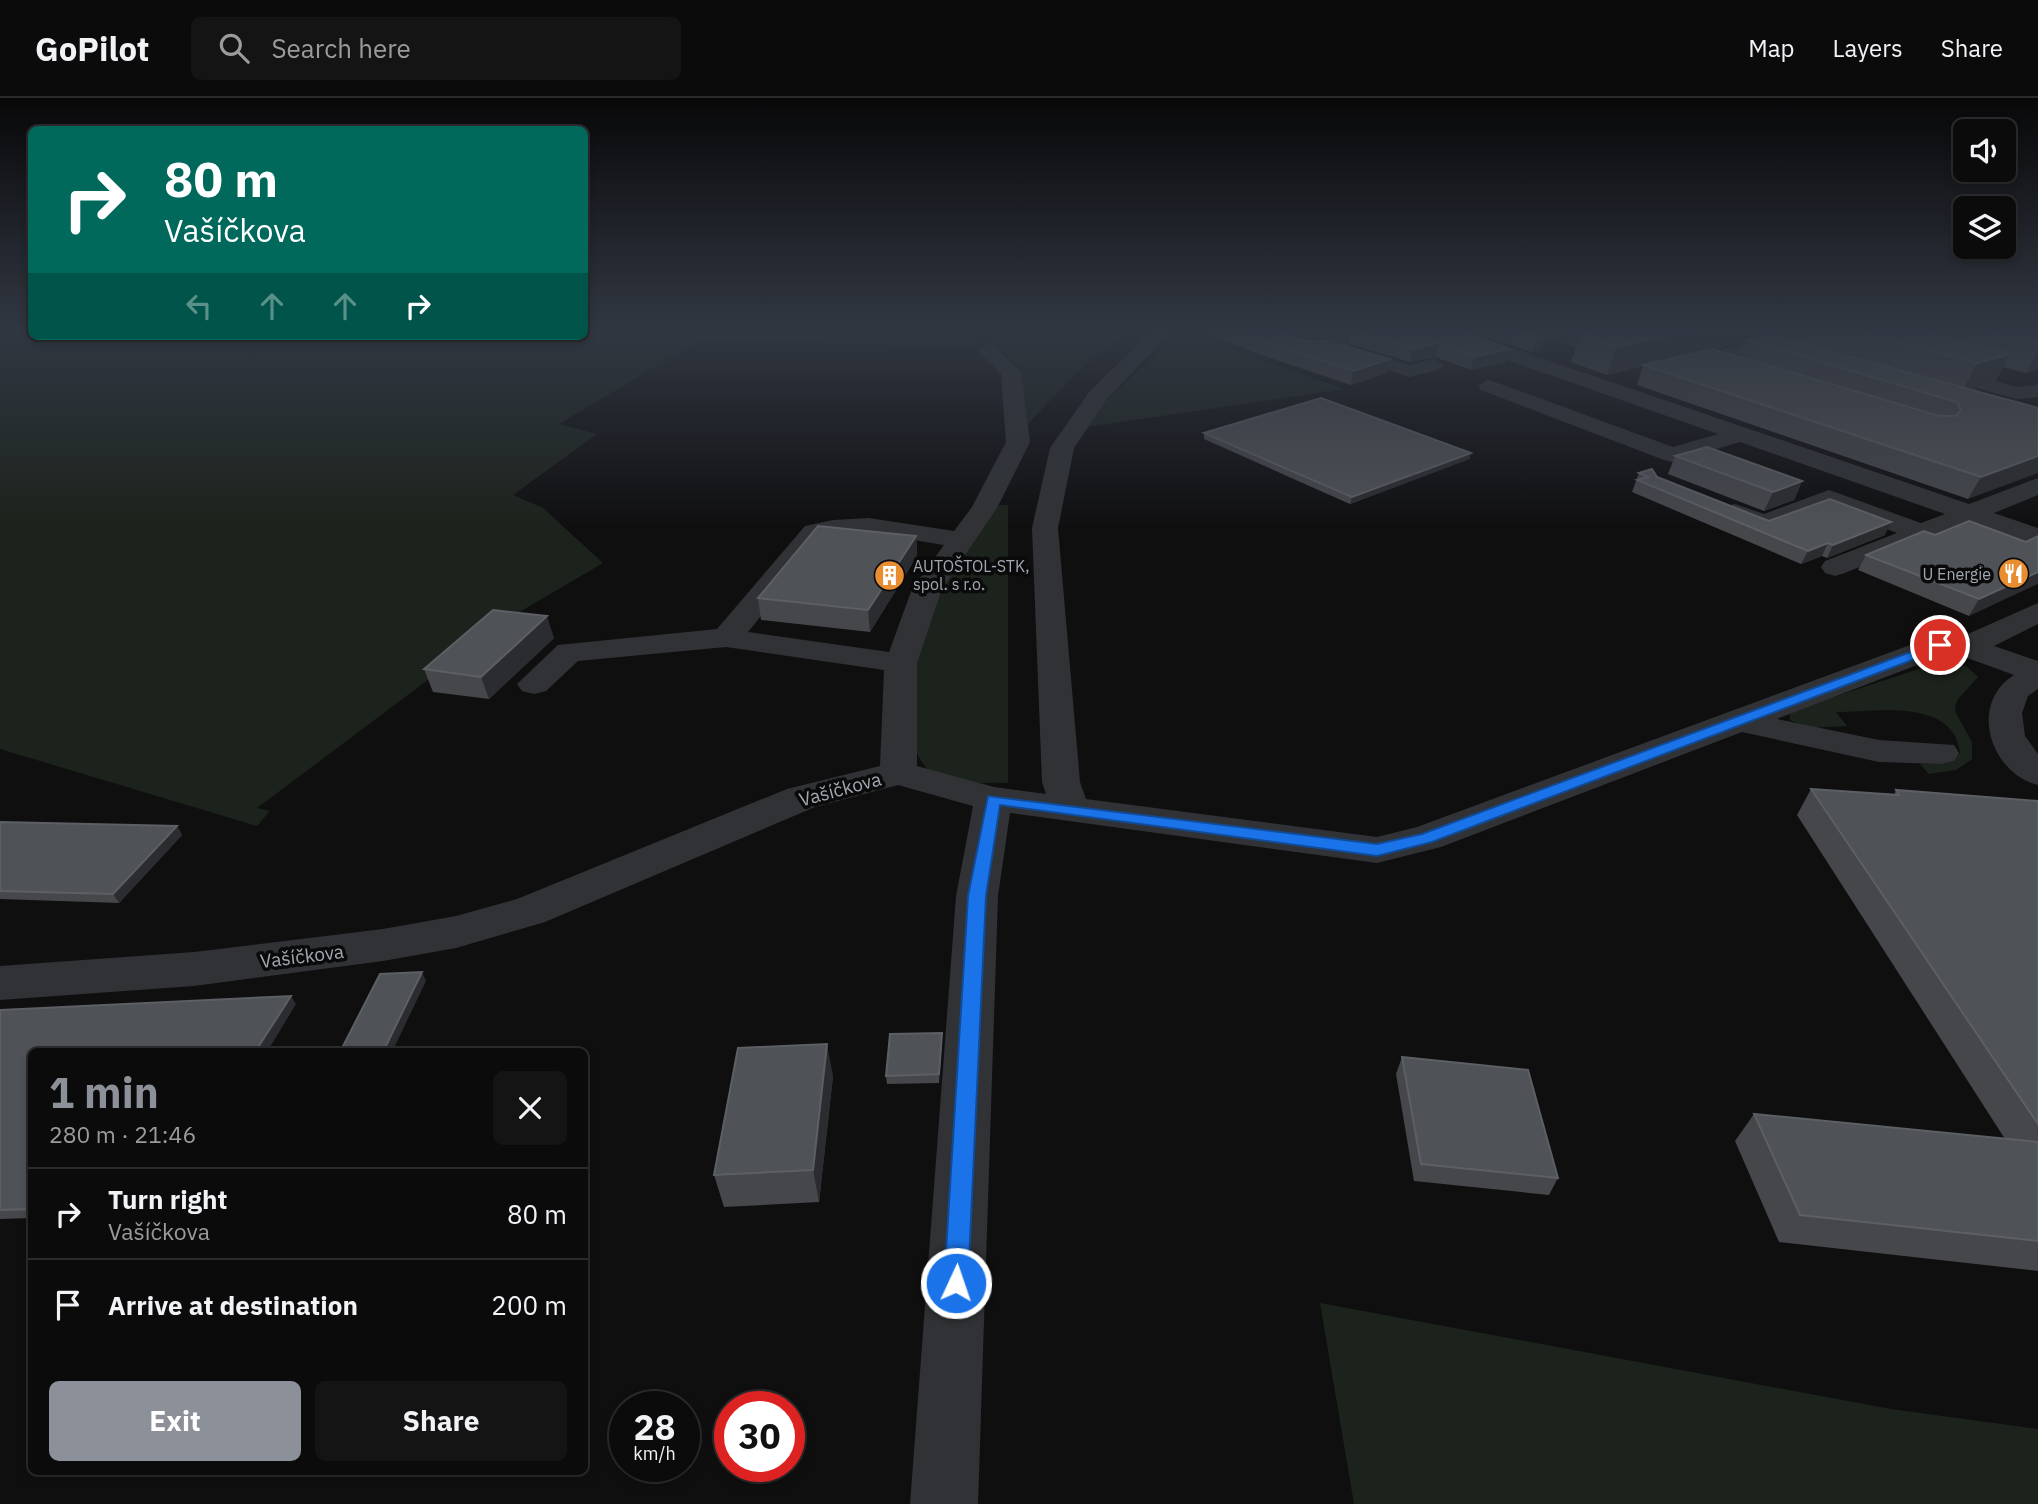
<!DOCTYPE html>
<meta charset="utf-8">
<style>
:root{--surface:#0b0b0c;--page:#141415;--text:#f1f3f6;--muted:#9a9b9d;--line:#2b2b2d;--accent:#8c9099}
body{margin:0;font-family:"IBM Plex Sans",sans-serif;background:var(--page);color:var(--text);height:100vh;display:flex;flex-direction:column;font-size:26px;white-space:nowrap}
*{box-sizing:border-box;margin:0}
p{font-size:23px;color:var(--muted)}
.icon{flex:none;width:38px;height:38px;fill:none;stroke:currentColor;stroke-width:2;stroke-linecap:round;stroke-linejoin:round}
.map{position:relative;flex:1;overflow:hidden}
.drawer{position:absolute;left:28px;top:950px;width:560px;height:427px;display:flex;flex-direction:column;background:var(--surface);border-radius:10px;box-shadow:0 4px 10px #0003,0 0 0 2px var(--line)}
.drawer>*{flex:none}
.banner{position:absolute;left:28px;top:28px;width:560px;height:214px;border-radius:10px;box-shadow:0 4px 10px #0003,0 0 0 2px var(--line);background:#00695c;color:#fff;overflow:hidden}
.tools{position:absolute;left:1953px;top:21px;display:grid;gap:14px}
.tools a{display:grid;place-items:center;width:63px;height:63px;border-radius:10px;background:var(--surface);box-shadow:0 4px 10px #0003,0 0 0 2px var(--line);font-size:35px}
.speed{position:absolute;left:609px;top:1293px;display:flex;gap:14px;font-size:35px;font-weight:700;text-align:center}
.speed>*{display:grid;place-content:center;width:91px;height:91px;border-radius:50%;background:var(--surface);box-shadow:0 4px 10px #0003,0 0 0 2px var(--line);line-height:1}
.speed small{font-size:18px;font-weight:400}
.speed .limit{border:10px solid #d22;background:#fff;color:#111}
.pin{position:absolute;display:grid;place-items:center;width:60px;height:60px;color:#fff;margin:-30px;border:4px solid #fff;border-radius:50%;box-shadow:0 2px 7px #0007}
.me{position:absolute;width:77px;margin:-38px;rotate:3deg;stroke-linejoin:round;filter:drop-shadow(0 0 5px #0008)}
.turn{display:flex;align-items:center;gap:24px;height:147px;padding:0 21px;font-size:32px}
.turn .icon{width:91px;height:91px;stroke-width:2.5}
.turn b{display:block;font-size:49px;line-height:60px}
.lanes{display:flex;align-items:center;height:66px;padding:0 21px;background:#0003;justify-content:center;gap:35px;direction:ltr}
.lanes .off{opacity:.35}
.round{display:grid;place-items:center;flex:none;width:74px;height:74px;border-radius:10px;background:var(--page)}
.summary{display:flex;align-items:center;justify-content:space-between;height:119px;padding:0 21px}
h1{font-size:42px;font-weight:800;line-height:52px;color:var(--accent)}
.cta{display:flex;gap:14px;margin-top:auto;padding:14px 21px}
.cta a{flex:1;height:80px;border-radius:10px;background:var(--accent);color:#fff;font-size:28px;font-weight:800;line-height:80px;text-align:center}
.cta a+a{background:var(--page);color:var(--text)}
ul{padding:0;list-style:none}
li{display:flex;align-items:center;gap:21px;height:91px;padding:0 21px;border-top:2px solid var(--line)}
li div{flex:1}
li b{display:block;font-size:26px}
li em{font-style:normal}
header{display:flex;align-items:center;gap:42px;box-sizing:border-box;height:98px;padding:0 35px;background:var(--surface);border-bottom:2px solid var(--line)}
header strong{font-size:33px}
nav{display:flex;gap:38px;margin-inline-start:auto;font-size:24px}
.search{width:490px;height:63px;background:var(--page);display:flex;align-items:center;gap:18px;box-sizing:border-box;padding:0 24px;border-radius:10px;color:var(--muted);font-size:26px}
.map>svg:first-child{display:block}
.green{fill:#1c231c}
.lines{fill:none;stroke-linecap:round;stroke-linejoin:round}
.minor{fill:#303235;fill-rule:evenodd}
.wall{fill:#45474b;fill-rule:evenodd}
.shaded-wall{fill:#2b2c2f}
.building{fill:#4f5256;stroke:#5c5f64;stroke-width:2}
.route{fill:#1a73e8;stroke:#114b97;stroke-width:2}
.labels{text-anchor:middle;stroke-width:7;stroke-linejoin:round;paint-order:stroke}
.far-poi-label{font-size:16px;fill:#a1a8b1;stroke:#0a0a0b;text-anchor:start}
.street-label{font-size:19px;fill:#a1a8b1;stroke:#0a0a0b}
</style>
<header>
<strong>GoPilot</strong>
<div class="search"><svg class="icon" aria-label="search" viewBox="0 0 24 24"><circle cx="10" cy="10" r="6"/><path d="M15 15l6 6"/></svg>Search here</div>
<nav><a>Map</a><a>Layers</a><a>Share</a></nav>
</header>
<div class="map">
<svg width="2038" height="1406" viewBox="0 0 2038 1406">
<rect width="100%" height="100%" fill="#0f0f10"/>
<g class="green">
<polygon points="0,232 31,232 32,238 584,238 585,232 976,232 978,249 702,241 559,326 597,336 513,397 543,410 603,465 516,516 257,710 270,713 257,728 0,651"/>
<polygon points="986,232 1129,232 1078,273 1024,330 1018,268 994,247"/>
<polygon points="1189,232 1237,253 1344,291 1087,329 1105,303 1179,236"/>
<path d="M999 407H1008V685C987 684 952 688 934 676 888 647 920 531 941 491 956 461 980 434 999 407Z"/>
<path d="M1946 562 1966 568 1978 579 1958 601 1955 608 1956 615 1972 644V661L1956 672 1929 676 1920 666 1946 665 1960 655C1954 599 1874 614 1836 614L1847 628 1807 630 1790 622V614L1794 612Z"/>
<polygon points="1320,1205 1891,1311 2038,1331 2038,1406 1354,1406"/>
</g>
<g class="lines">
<g class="minor">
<path d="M1153 232H1173L1106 302 1074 350 1058 430 1080 684 1086 701 1377 739 1417 729 1929 540 1961 539 2038 505V526L1994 548 2038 563V591L2028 598 2022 615 2025 638 2038 656V687C1990 675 1968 606 2014 577L1962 558 1943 557 1777 621 1879 642 1954 647 1959 655 1954 663 1941 666 1879 664 1742 634 1441 749 1377 765 1010 715 998 798 978 1406H910L956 798 973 708 898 687 815 709 545 824 456 850 383 863 194 888 0 902V868L194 854 383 831 456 818 517 801 787 691 880 668 884 572 726 549 578 563 546 593 534 596 522 593 517 586 558 547 717 531 805 428 833 422 869 420 954 433 972 409 1006 344 1001 276 977 252 987 246 994 248 1021 274 1030 344 997 410 942 491 917 565V668L994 689 1046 696 1042 684 1032 430 1050 350 1090 293ZM851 436 888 438 944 447 912 491 889 554 748 534 824 440Z"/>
<polygon points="1249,232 1276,232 1309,243 1323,242 1309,232 1332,232 1346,239 1348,248 1410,267 1434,261 1444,267 1441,271 1409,279 1330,253 1308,255 1251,236"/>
<polygon points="1432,232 1459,232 1969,406 2038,380 2038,397 1994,415 2038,430 2038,447 1970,424 1845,475 1835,478 1825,475 1821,469 1825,463 1897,435 1829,409 1764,433 1726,420 1722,414 1726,408 1735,406 1764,416 1829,392 1921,425 1945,416 1740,344 1672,364 1664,362 1481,292 1478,288 1488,282 1495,284 1673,349 1718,336 1434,236"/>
<polygon points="1532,232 1561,232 1601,244 1604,248 1594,254 1534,236"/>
<polygon points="1763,241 1799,251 1802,255 1792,261 1763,253 1677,274 1667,268 1670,264"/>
<polygon points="1935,267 2017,289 2038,287 2038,299 2017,301 1928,277 1925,273"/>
</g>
</g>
<g class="wall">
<polygon points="1202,232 1272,232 1302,242 1390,261 1387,275 1351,287 1250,253"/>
<polygon points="1284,232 1317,232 1316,240 1309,240"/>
<polygon points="1337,232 1456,232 1510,251 1506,264 1471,272 1435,259 1410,264 1350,246 1347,237"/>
<polygon points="1467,232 1525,232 1545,239 1542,252 1532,254"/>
<path d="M1600 232H2038V271L2026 275 2003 269 1995 284 1970 292 2038 310 1968 401 1637 287 1643 268 1607 277 1571 264 1580 237ZM1746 243 1740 259 1714 251Z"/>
<polygon points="1204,335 1471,355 1469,361 1350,406 1204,341"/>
<polygon points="1675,358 1802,383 1794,402 1764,413 1668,376"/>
<polygon points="1639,375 1657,379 1769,423 1885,437 1827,460 1822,458 1801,466 1632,394"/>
<polygon points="916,438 917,458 870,534 761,522 758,500"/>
<polygon points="2026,444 1969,518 1858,472 1866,457"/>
<polygon points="554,540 489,601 433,594 424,571"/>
<polygon points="1811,691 1894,697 1896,692 2038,703 2038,1173 1779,1144 1735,1043 1754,1016 2005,1041 1797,717"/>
<polygon points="0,724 177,728 182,737 119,805 0,801"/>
<polygon points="296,906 32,954 32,1120 0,1121 0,912"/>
<polygon points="942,935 942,943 939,985 887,986 886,978"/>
<polygon points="1402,959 1558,1080 1549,1097 1414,1083 1396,976"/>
<polygon points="833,978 819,1104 724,1109 714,1077"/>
</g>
<g class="shaded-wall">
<polygon points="1311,232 1317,232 1316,240 1309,240"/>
<polygon points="1689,232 1766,232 1764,238 1607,277 1616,249"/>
<polygon points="1545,239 1542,252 1532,254 1536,241"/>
<polygon points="1438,245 1435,259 1410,264 1413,251"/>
<polygon points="1510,251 1506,264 1471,272 1474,259"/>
<polygon points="2038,253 2038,271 2026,275"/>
<polygon points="2010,256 1995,284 1962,294 1977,265"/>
<polygon points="1390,261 1387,275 1351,287 1353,273"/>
<polygon points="1471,355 1469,361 1350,406 1352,399"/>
<polygon points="2038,358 2038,375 1968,401 1981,379"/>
<polygon points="1802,383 1794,402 1764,413 1773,394"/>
<polygon points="1891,424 1885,437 1827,460 1833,447"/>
<polygon points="916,438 917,458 870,534 868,512"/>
<polygon points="1828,445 1822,458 1801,466 1808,453"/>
<polygon points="2038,474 2038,486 1969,518 1979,501"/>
<polygon points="547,518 554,540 489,601 481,579"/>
<polygon points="177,728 182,737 119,805 113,796"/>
<polygon points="422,874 426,883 392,954 383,954"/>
<polygon points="291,898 296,906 267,954 255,954"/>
<polygon points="827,946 833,978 819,1104 813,1072"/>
</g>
<g class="building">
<polygon points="1234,232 1272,232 1302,242 1329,243 1390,261 1353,273 1252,239"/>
<polygon points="1352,232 1456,232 1510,251 1474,259 1438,245 1413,251"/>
<polygon points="1509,232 1525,232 1545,239 1536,241"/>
<polygon points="1600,232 1689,232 1616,249 1580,237"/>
<polygon points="1850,232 1912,232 2010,256 1977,265"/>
<polygon points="1979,232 2038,232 2038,246"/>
<polygon points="1771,237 2038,310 2038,358 1981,379 1643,267 1713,251 1939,318 1956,318 1961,312 1957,304 1746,242"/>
<polygon points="1321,300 1471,355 1352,399 1204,335"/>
<polygon points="1707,349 1802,383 1773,394 1675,358"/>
<polygon points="1652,371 1657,379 1769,423 1830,401 1891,424 1833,447 1828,445 1808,453 1637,382 1648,379 1639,375"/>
<polygon points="1969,423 2026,444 2038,438 2038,474 1979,501 1866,457 1924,433 1935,437"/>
<polygon points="818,428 916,438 868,512 758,500"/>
<polygon points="493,512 547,518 481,579 424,571"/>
<polygon points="1811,691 1899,697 1896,692 2038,703 2038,1026"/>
<polygon points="0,724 177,728 113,796 0,793"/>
<polygon points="422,874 383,954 340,954 380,876"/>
<polygon points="291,898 255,954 32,954 32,1111 0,1112 0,912"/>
<polygon points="942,935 939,976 886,978 890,936"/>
<polygon points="827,946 813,1072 714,1077 738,950"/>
<polygon points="1402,959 1528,972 1558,1080 1421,1066"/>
<polygon points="1754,1016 2038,1044 2038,1143 1800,1117"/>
</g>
<linearGradient id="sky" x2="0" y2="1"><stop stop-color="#080809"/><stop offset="0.54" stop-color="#313742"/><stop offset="1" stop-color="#313742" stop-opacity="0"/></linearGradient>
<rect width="2038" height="429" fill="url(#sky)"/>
<polygon class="route" points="1940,543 1944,544 1944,550 1432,744 1377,758 1000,707 986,798 968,1185 965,1193 956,1197 948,1193 944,1185 968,798 988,698 1377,746 1422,736"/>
<defs>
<symbol id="restaurant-disc" viewBox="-11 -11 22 22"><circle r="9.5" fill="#e88d30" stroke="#0a0a0b"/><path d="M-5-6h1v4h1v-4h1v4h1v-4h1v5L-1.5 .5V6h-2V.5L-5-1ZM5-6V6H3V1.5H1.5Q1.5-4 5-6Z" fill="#fff"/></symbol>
<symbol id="building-disc" viewBox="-11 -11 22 22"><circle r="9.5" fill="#e88d30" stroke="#0a0a0b"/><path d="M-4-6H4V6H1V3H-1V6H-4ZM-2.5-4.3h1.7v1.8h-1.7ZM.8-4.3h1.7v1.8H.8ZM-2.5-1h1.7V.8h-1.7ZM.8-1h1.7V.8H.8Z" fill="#fff"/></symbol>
</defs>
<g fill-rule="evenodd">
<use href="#restaurant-disc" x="1996" y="458" width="35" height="35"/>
<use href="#building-disc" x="872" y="460" width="35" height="35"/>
</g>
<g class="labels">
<g class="far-poi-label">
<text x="913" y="474">AUTOŠTOL-STK,<tspan x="913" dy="18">spol. s r.o.</tspan></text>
<text x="1991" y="482" text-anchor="end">U Energie</text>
</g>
<g class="street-label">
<text transform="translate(840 691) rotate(-15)" y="7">Vašíčkova</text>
<text transform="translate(302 858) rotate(-7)" y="7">Vašíčkova</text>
</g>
</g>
</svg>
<div class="tools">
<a><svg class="icon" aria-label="sound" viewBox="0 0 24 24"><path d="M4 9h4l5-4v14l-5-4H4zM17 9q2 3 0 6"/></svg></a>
<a><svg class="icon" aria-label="layers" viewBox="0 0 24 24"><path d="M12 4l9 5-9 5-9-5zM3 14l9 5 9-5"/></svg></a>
</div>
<div class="speed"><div>28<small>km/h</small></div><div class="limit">30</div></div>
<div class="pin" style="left:1940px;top:547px;background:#d93025"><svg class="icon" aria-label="arrive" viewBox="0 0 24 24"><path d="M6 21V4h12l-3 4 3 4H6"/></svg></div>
<svg class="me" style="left:956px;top:1185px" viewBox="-20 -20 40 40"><circle r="17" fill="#1a73e8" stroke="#fff" stroke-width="3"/><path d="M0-11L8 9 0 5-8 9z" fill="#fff"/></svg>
<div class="banner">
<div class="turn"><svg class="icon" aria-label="right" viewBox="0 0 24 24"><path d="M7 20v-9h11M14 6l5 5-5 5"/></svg><div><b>80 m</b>Vašíčkova</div></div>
<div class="lanes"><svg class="icon off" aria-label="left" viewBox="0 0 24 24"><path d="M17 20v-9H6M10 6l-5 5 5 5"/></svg><svg class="icon off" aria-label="ahead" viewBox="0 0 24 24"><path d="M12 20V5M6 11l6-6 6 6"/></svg><svg class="icon off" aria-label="ahead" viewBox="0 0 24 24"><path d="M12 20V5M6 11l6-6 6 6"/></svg><svg class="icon" aria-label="right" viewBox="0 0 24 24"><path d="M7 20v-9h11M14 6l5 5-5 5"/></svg></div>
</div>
<section class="drawer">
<div class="summary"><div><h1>1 min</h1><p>280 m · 21:46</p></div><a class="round"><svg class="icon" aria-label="close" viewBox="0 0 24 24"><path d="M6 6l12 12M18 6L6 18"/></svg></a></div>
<ul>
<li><svg class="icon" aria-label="right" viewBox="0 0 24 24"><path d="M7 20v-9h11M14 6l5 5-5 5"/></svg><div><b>Turn right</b><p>Vašíčkova</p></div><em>80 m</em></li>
<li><svg class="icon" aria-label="arrive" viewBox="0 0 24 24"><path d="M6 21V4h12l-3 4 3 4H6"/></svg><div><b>Arrive at destination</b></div><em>200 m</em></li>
</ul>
<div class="cta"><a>Exit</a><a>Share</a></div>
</section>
</div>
